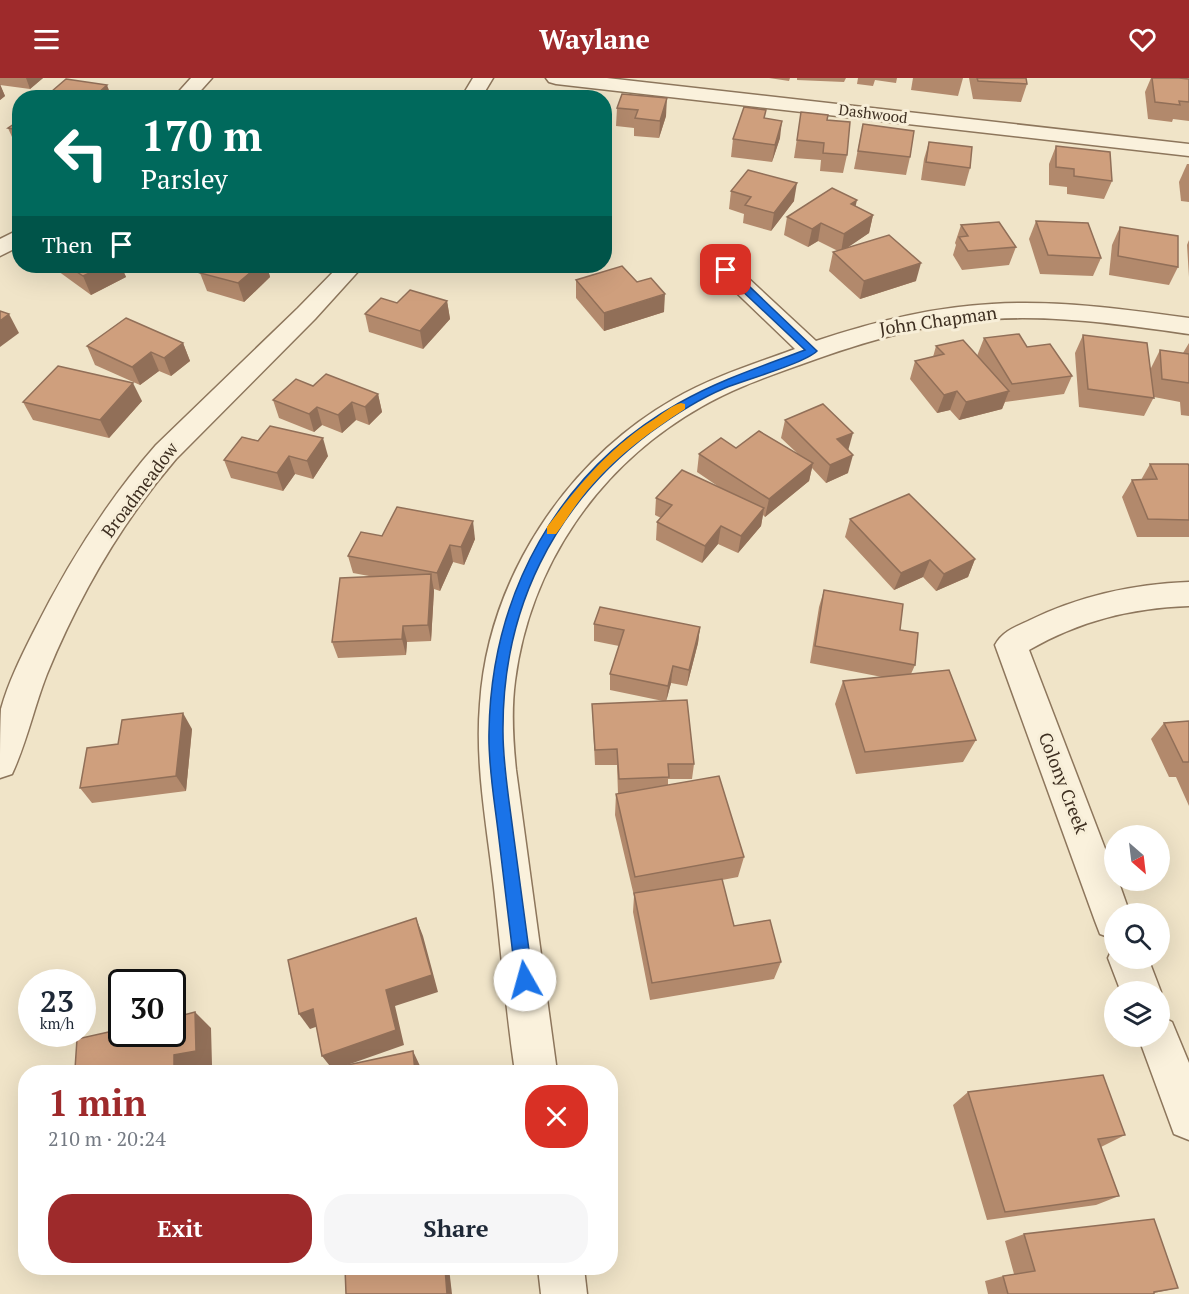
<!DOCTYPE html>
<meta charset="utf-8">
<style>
:root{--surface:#fff;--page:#f6f6f7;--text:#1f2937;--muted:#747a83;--accent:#9e2a2b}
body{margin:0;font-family:"PT Serif",serif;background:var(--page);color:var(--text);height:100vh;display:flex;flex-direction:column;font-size:22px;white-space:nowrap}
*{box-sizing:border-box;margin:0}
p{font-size:20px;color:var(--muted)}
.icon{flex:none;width:33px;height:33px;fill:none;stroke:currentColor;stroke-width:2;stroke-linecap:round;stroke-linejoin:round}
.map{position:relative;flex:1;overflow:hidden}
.sheet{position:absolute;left:18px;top:987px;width:600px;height:210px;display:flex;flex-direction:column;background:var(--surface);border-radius:24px;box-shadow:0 6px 24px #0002}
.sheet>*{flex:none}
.banner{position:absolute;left:12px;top:12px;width:600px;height:183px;border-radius:24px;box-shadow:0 6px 24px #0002;background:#00695c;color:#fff;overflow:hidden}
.needle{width:39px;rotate:152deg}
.fabs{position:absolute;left:1104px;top:747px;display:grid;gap:12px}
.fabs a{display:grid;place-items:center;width:66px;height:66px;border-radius:50%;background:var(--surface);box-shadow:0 6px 24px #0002;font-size:30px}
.speed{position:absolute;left:18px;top:891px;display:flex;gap:12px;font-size:30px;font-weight:700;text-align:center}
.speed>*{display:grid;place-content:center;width:78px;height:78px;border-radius:50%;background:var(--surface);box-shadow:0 6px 24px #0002;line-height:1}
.speed small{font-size:15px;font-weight:400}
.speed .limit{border:3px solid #111;border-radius:9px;background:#fff;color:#111}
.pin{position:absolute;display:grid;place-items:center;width:51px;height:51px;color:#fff;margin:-26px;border-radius:12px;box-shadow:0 3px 9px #0006}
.me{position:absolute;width:66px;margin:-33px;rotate:353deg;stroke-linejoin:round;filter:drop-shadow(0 0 4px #0008)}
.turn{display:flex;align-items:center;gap:21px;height:126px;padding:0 30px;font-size:27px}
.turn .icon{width:78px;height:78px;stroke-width:2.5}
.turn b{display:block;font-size:42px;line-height:51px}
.then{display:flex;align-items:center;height:57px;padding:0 30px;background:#0003;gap:12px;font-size:22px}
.round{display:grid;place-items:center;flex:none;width:63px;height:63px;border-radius:24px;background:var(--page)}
.overview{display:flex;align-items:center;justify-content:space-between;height:102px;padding:0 30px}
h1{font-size:36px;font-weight:800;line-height:45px;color:var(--accent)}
.action{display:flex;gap:12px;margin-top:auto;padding:12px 30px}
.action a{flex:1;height:69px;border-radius:24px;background:var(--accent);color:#fff;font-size:24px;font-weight:800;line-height:69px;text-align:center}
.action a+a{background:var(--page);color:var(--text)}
header{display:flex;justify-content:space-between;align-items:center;height:78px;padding:0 30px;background:var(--accent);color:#fff;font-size:27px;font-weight:800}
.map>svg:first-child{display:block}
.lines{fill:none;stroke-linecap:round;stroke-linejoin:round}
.street-casing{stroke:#8d765c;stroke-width:3}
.street{fill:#faf1dc;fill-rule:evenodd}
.wall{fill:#b2896c}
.shaded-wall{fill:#916f58}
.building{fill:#cf9f7d;stroke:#916f58;stroke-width:1.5}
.route{fill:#1a73e8;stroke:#114b97;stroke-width:1.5}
.slow{fill:#f59e0b}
.labels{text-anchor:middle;stroke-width:6;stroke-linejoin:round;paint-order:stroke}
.far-street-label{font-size:15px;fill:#3d2e20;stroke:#f7eed8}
.street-label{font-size:18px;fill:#3d2e20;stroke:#f7eed8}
</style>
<header><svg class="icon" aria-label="menu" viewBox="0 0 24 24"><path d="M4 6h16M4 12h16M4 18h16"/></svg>Waylane<svg class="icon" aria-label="heart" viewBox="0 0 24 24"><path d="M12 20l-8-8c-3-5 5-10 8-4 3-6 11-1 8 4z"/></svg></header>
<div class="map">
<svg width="1189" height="1216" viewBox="0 0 1189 1216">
<rect width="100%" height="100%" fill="#f0e4c8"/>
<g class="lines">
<defs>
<g id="street">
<polygon points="191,0 212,0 194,20 173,20"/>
<polygon points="473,0 493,0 481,20 461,20"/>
<polygon points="546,0 607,0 1189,66 1189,78 556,6 549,4"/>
<polygon points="20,151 20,168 0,178 0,161"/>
<path d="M726 185 734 187 816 263C873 244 932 229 992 226 1058 222 1124 231 1189 240V256C1124 247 1058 237 992 241 927 245 866 263 805 285 769 298 733 310 701 329 599 387 530 487 515 603 511 633 513 663 516 692L557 994H515C506 933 501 872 494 810 487 749 475 687 480 626 488 501 566 383 674 321 712 299 754 286 795 271L718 197 714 192 718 187Z"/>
<path d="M339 188H363L315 241 176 381C121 445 79 518 47 596 34 629 27 664 12 696L0 700C0 680 0 649 1 631 8 605 21 579 33 555 67 487 106 424 156 367L298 230Z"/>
<path d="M1189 504V528C1130 530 1080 543 1029 572L1114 794V802H1118L1130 836H1114V861L1100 856 1095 843 995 567C1002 554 1015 549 1028 543 1079 518 1132 506 1189 504Z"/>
<polygon points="1114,867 1114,880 1148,880 1161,914 1160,917 1160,914 1121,914 1108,880"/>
<polygon points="1160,938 1172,944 1189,985 1189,1062 1174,1056 1138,958 1160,958"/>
<polygon points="538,1190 584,1190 587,1216 541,1216"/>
</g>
</defs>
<use href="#street" class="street-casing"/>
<use href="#street" class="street"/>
</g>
<g class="wall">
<polygon points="0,0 43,0 30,11 0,7 5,18 0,22"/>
<polygon points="769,0 790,0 789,3"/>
<polygon points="797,0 846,0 844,4 797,2"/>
<polygon points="858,0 897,0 896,5 875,2 873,8 857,6"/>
<polygon points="913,0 963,0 958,18 911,12"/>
<polygon points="969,0 1026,0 1027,6 1021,24 973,21"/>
<polygon points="1151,0 1179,0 1189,1 1189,43 1173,41 1172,44 1148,41 1145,14"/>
<polygon points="622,16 666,38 659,60 634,58 634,50 616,48 617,30"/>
<polygon points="801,34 827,42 847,77 843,95 820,93 821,82 794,80"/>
<polygon points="20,42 20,69 16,68 8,50"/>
<polygon points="863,46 910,79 906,97 854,91"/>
<polygon points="780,60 772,84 731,79 733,61"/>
<polygon points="929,64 970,90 965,108 921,102 924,81"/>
<polygon points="1056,68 1112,103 1104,121 1067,116 1067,109 1049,107 1049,86"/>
<polygon points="1187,86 1189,86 1189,124 1181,123 1179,104"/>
<polygon points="731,113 794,123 771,153 743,145 744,136 729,131"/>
<polygon points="856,128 873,137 869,155 845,171 916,203 860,221 829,193 833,174 838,173 818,163 808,169 784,157 787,139"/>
<polygon points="1036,143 1101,180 1093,198 1040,196 1029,161"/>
<polygon points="961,147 1016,169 1009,187 962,192 953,177 956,167 955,165"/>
<polygon points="1120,149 1178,189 1169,207 1109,197 1112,167"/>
<polygon points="1189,162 1189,199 1187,167"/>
<polygon points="51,188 121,188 126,199 91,217"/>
<polygon points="209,188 267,188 270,199 244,224 207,213 200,195"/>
<polygon points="576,202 664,234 604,253 576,220"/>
<polygon points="447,223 450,241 423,271 369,254 365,236 397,225"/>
<polygon points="1083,257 1151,296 1151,290 1160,272 1183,275 1189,265 1189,338 1181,337 1180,324 1154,319 1144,338 1079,329 1075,275"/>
<polygon points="984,260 1027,269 1072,298 1064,316 1005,324 1002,331 959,342 950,332 937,335 910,301 915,283 933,279 936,268 977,278"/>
<polygon points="183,265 190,283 171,298 159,293 140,307 95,287 87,268"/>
<polygon points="313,308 378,316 382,334 369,347 356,342 342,355 322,347 314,354 279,340 273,322"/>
<polygon points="142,323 109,360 33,342 23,324"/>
<polygon points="785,342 849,372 848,395 826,405 812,390 809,403 765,439 763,437 761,448 738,475 718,466 702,485 656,462 657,444 661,440 655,437 656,420 722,411 697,394 699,376 736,370 797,375 781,360"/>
<polygon points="242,359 328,378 313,401 295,396 283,413 231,400 224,382"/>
<polygon points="1150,386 1189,388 1189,459 1137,459 1122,419 1132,402 1141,402"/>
<polygon points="850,441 975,481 968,499 936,513 923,499 894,512 845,459"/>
<polygon points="382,458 475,461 464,487 453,484 440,513 434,511 431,563 407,564 406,577 338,580 332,564 369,498 353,495 348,478"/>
<polygon points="824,512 900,552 915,587 911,596 976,662 963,684 856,696 835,626 843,603 882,599 810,585 819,529"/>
<polygon points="594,546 700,549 698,565 687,608 671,605 666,623 694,686 692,701 668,701 668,707 744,779 738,799 722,802 734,848 781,884 774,901 650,922 633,834 634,818 615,737 616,716 618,716 617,687 595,687 592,626 663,623 610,612 610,596 619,568 594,563"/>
<polygon points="1189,643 1189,728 1176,699 1169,699 1151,661 1164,645"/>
<polygon points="192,651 186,713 92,725 80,710 118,666"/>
<polygon points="968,1014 1125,1057 1101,1069 1119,1118 1096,1127 987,1142 953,1027"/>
<polygon points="1024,1156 1178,1210 1154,1215 1154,1216 988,1216 985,1203 1003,1198 1014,1196 1005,1163"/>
</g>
<g class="shaded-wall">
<polygon points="26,0 43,0 30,11"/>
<polygon points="0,6 5,18 0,22"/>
<polygon points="107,7 112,20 98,20 97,16"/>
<polygon points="667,20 666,38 659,60 660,43"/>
<polygon points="782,43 780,60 772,84 775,67"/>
<polygon points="797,105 794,123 771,153 774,135"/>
<polygon points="857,122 853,140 851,126"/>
<polygon points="873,137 869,155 841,174 844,156"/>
<polygon points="821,145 818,163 808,169 812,151"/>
<polygon points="921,185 916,203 860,221 864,203"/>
<polygon points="105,188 121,188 126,199 91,217 83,198"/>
<polygon points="258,188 267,188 270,199 244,224 238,205"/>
<polygon points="665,216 664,234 604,253 604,235"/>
<polygon points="447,223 450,241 423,271 420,253"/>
<polygon points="9,236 19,255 0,269 0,243"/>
<polygon points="183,265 190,283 171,298 164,280"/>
<polygon points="151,274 159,293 140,307 132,289"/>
<polygon points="133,305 142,323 109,360 100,342"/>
<polygon points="957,313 950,332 937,335 944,317"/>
<polygon points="1009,313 1002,331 959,342 966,324"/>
<polygon points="378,316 382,334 369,347 365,329"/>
<polygon points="352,324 356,342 342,355 338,337"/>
<polygon points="317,329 322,347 314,354 309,336"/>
<polygon points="853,355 848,373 837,361"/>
<polygon points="323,360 328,378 313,401 307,383"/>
<polygon points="853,377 848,395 826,405 830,387"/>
<polygon points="289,378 295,396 283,413 277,395"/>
<polygon points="813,385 809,403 765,439 769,421"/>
<polygon points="764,430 761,448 738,475 741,458"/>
<polygon points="473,443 475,461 464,487 461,469"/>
<polygon points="721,448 718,466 702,485 705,468"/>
<polygon points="450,467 453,484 440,513 437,495"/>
<polygon points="975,481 968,499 936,513 944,496"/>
<polygon points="930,482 923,499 894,512 901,495"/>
<polygon points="431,496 434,513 431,563 428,547"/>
<polygon points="403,548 407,564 406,577 402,561"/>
<polygon points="700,549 698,565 687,608 689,592"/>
<polygon points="673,588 671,605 666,624 668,608"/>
<polygon points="183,635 192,651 186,713 176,698"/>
<polygon points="416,840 423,858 438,914 395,928 404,967 333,992 322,978 386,912"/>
<polygon points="313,931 324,946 310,951 299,936"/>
<polygon points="195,934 211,950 212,987 191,991 191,994 174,994 174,977"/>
<polygon points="413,973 420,988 421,994 415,994"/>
<polygon points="445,1190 449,1190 452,1216 447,1216"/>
</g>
<g class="building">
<polygon points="977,0 1026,0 1027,6 978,3"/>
<polygon points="1152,0 1179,0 1189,1 1189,24 1179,23 1180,27 1155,24"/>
<polygon points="66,1 107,7 97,16 111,18 109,20 44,20"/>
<polygon points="622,16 667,20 660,43 635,40 638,32 617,30"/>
<polygon points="744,29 766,32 764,40 782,43 775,67 733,61"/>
<polygon points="801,34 828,37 827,42 850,44 847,77 823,75 824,65 797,62"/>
<polygon points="20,42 20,52 8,50"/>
<polygon points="863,46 914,53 910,79 858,73"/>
<polygon points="929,64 972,69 970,90 926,84"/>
<polygon points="1056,68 1110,74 1112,103 1074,98 1074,91 1056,89"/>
<polygon points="748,92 797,105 774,135 745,127 751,119 731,113"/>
<polygon points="832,110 857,122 851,126 873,137 844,156 821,145 812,151 787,139"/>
<polygon points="1036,143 1088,145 1101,180 1048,177"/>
<polygon points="999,144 1016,169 968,173 959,159 968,158 961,147"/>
<polygon points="1120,149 1178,158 1178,189 1118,178"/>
<polygon points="889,157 921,185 864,203 833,174"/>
<polygon points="68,188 105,188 83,198"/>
<polygon points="209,188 258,188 238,205 200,195"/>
<polygon points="622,188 637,204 651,200 665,216 604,235 576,202"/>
<polygon points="410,212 447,223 420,253 365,236 381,220 397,225"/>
<polygon points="0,233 9,236 0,243"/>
<polygon points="126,240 183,265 164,280 151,274 132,289 87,268"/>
<polygon points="1019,256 1027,269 1050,266 1072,298 1012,306 984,260"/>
<polygon points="1083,257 1147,265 1154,320 1088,311"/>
<polygon points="963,262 1009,313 966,324 957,313 944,317 915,283 944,276 936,268"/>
<polygon points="1160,272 1189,276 1189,305 1162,301"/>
<polygon points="58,288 133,305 100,342 23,324"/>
<polygon points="326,296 378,316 365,329 352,324 338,337 317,329 309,336 273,322 296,301 313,308"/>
<polygon points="823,326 853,355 837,361 853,377 830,387 785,342"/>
<polygon points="270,348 323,360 307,383 289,378 277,395 224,382 242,359 258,363"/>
<polygon points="759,353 813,385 769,421 699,376 721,360 736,370"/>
<polygon points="1150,386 1188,386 1189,388 1189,442 1148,441 1132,402 1157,401"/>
<polygon points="682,392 764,430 741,458 721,448 705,468 657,444 672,427 656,420"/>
<polygon points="909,416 975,481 944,496 930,482 901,495 850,441"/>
<polygon points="397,429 473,443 461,469 450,467 437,495 348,478 361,454 382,458"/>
<polygon points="431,496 428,547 403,548 402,561 332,564 340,500"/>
<polygon points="824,512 903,526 900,552 918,555 915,587 815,568"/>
<polygon points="600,529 700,549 689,592 673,588 668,608 610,596 624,552 594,546"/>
<polygon points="949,592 976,662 865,674 843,603"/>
<polygon points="687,622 694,686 668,686 669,699 619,701 617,671 595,672 592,626"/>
<polygon points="183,635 176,698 80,710 87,670 118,666 122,642"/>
<polygon points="1189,643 1189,684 1183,684 1164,645"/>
<polygon points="719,698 744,779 635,799 616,716"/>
<polygon points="722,801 734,848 770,842 781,884 652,905 634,815"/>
<polygon points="416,840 432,897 386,912 396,952 322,978 313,931 299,936 288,882"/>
<polygon points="195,934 196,973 174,977 174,994 63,994 75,991 77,961 122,951 122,956 172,956 172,940"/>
<polygon points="413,973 415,994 315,994"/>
<polygon points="1103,997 1125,1057 1098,1061 1119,1118 1005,1134 968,1014"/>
<polygon points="1154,1141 1178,1210 1154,1214 1154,1216 1008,1216 1003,1198 1035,1193 1024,1156"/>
<polygon points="345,1190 445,1190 447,1216 346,1216"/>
</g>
<path class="route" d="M722 189H729L817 273C805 285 745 302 725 310 699 321 674 337 651 354 553 427 502 532 503 654 503 687 509 721 513 753 520 803 526 852 533 902L530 907 525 910 519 907 516 902C510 852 504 802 498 753 494 720 488 686 489 654 491 516 558 393 679 325 719 302 763 288 805 272L722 194Z"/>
<path class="slow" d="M681 325 685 326V331C651 353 618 377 592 407 578 422 568 440 556 456H547V449C578 408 609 370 653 342 662 336 671 328 681 325Z"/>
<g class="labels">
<g class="far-street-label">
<text transform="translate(873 36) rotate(7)" y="5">Dashwood</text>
</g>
<g class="street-label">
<text transform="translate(938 243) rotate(-8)" y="6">John Chapman</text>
<text transform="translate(140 412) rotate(-53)" y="6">Broadmeadow</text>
<text transform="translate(1063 705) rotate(69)" y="6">Colony Creek</text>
</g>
</g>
</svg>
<div class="fabs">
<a><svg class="needle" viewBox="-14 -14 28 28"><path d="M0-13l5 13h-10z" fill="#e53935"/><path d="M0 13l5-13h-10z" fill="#747a83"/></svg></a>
<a><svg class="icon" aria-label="search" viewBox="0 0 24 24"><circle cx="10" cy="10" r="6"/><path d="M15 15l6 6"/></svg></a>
<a><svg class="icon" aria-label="layers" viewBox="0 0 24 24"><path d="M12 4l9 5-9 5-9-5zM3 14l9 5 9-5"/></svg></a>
</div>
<div class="speed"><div>23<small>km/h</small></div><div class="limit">30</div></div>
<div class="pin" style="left:726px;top:192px;background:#d93025"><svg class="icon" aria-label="arrive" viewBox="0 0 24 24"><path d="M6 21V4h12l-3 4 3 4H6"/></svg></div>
<svg class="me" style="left:525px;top:902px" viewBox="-20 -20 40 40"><circle r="19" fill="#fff"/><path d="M0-13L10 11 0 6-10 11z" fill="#1a73e8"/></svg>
<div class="banner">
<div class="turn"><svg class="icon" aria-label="left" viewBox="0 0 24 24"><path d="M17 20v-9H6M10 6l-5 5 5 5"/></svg><div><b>170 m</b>Parsley</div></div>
<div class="then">Then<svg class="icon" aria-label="arrive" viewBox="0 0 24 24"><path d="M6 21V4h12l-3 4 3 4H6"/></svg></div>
</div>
<section class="sheet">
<div class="overview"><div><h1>1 min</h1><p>210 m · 20:24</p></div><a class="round" style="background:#d93025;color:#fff"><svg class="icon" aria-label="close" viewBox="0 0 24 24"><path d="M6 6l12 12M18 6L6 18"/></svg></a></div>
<div class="action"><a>Exit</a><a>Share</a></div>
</section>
</div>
